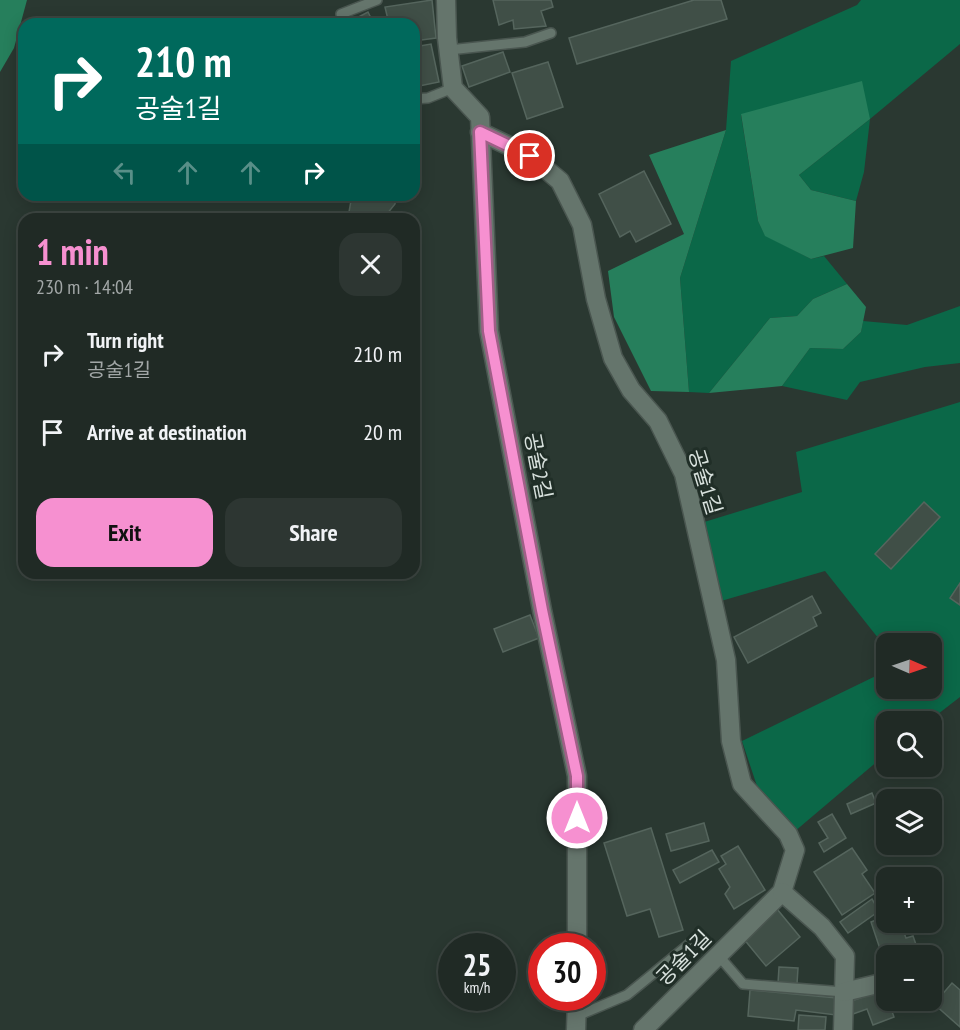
<!DOCTYPE html>
<meta charset="utf-8">
<style>
:root{--surface:#202a25;--page:#2d3632;--text:#f1f3f6;--muted:#a2a7a7;--line:#3d4642;--accent:#f690d0}
body{margin:0;font-family:"PT Sans Narrow","Noto Sans KR",sans-serif;background:var(--page);color:var(--text);height:100vh;display:flex;flex-direction:column;font-size:22px;white-space:nowrap}
*{box-sizing:border-box;margin:0}
p{font-size:20px;color:var(--muted)}
.icon{flex:none;width:33px;height:33px;fill:none;stroke:currentColor;stroke-width:2;stroke-linecap:round;stroke-linejoin:round}
.map{position:relative;flex:1;overflow:hidden}
.panel{position:absolute;left:18px;top:213px;width:402px;height:366px;display:flex;flex-direction:column;background:var(--surface);border-radius:18px;box-shadow:0 3px 15px #0003,0 0 0 2px var(--line)}
.panel>*{flex:none}
.banner{position:absolute;left:18px;top:18px;width:402px;height:183px;border-radius:18px;box-shadow:0 3px 15px #0003,0 0 0 2px var(--line);background:#00695c;color:#fff;overflow:hidden}
.needle{width:39px;rotate:92deg}
.controls{position:absolute;left:876px;top:633px;display:grid;gap:12px}
.controls a{display:grid;place-items:center;width:66px;height:66px;border-radius:12px;background:var(--surface);box-shadow:0 3px 15px #0003,0 0 0 2px var(--line);font-size:30px}
.speed{position:absolute;left:438px;top:933px;display:flex;gap:12px;font-size:30px;font-weight:700;text-align:center}
.speed>*{display:grid;place-content:center;width:78px;height:78px;border-radius:50%;background:var(--surface);box-shadow:0 3px 15px #0003,0 0 0 2px var(--line);line-height:1}
.speed small{font-size:15px;font-weight:400}
.speed .limit{border:9px solid #d22;background:#fff;color:#111}
.pin{position:absolute;display:grid;place-items:center;width:51px;height:51px;color:#fff;margin:-26px;border:3px solid #fff;border-radius:50%;box-shadow:0 2px 6px #0007}
.me{position:absolute;width:66px;margin:-33px;rotate:0deg;stroke-linejoin:round;filter:drop-shadow(0 0 4px #0008)}
.turn{display:flex;align-items:center;gap:21px;height:126px;padding:0 18px;font-size:27px}
.turn .icon{width:78px;height:78px;stroke-width:2.5}
.turn b{display:block;font-size:42px;line-height:51px}
.lanes{display:flex;align-items:center;height:57px;padding:0 18px;background:#0003;justify-content:center;gap:30px;direction:ltr}
.lanes .off{opacity:.35}
.round{display:grid;place-items:center;flex:none;width:63px;height:63px;border-radius:18px;background:var(--page)}
.summary{display:flex;align-items:center;justify-content:space-between;height:102px;padding:0 18px}
h1{font-size:36px;font-weight:700;line-height:45px;color:var(--accent)}
.action{display:flex;gap:12px;margin-top:auto;padding:12px 18px}
.action a{flex:1;height:69px;border-radius:18px;background:var(--accent);color:#111;font-size:24px;font-weight:700;line-height:69px;text-align:center}
.action a+a{background:var(--page);color:var(--text)}
ul{padding:0;list-style:none}
li{display:flex;align-items:center;gap:18px;height:78px;padding:0 18px}
li div{flex:1}
li b{display:block;font-size:22px}
li em{font-style:normal}
.map>svg:first-child{display:block}
.green{fill:#0b6848}
.forest{fill:#267f5c}
.building{fill:#404f47;stroke:#55655d;stroke-width:1.5}
.lines{fill:none;stroke-linecap:round;stroke-linejoin:round}
.service-casing{stroke:#4a5650;stroke-width:12}
.minor-casing{stroke:#4a5650;stroke-width:21}
.service{stroke:#65756c;stroke-width:9}
.minor{stroke:#65756c;stroke-width:18}
.route-casing{stroke:#a05e87;stroke-width:15}
.route{stroke:#f690d0;stroke-width:10}
.labels{text-anchor:middle;stroke-width:6;stroke-linejoin:round;paint-order:stroke}
.street-label{font-size:21px;fill:#d9e2de;stroke:#202e27}
</style>
<div class="map">
<svg width="960" height="1030" viewBox="0 0 960 1030">
<rect width="100%" height="100%" fill="#2a3831"/>
<g class="green">
<polygon points="861,0 960,0 960,44 870,119 864,172 856,201 811,190 799,175 870,119 741,115 758,221 765,235 811,259 824,256 847,284 813,299 797,316 770,318 709,393 689,392 680,278 726,130 731,61 857,5"/>
<polygon points="960,306 960,363 925,367 860,382 847,400 782,386 810,348 843,349 861,332 863,321 907,325"/>
<polygon points="960,402 960,697 929,721 886,722 886,754 794,832 757,786 742,741 886,671 886,688 932,688 932,644 886,644 886,648 825,571 721,601 701,523 802,492 796,452"/>
</g>
<g class="forest">
<polygon points="0,0 27,0 14,48 0,72"/>
<polygon points="862,81 870,119 799,175 811,190 856,201 853,248 811,259 765,236 758,221 741,114"/>
<polygon points="726,130 680,278 689,392 651,391 614,317 608,271 684,234 649,155"/>
<polygon points="847,284 866,307 861,332 843,349 810,348 782,386 709,393 770,318 797,316 813,299"/>
</g>
<g class="building">
<polygon points="432,0 436,38 414,41 414,24 389,24 385,7"/>
<polygon points="493,0 551,0 553,7 541,11 546,26 514,29 513,20 499,25"/>
<polygon points="694,0 721,0 727,19 577,64 569,38"/>
<polygon points="368,12 374,24 345,24"/>
<polygon points="431,44 439,82 414,87 414,47"/>
<polygon points="503,52 510,72 469,87 462,66"/>
<polygon points="548,62 563,107 527,119 512,73"/>
<polygon points="644,171 671,224 636,242 630,231 620,237 599,194"/>
<polygon points="352,195 396,195 395,204 383,219 349,212"/>
<polygon points="924,502 940,517 891,569 875,554"/>
<polygon points="960,583 960,605 950,598"/>
<polygon points="812,596 821,613 813,617 817,626 748,663 734,637"/>
<polygon points="530,615 539,638 503,652 494,629"/>
<polygon points="872,793 876,803 851,814 847,804"/>
<polygon points="832,814 846,838 824,852 819,843 828,838 818,822"/>
<polygon points="704,823 709,841 671,851 666,834"/>
<polygon points="651,828 683,930 659,937 650,909 627,916 604,843"/>
<polygon points="738,846 765,890 734,909 725,894 730,887 719,869 726,864 721,856"/>
<polygon points="852,848 867,870 862,874 875,893 842,915 814,872"/>
<polygon points="712,850 719,862 680,883 673,870"/>
<polygon points="872,899 879,911 848,933 840,922"/>
<polygon points="777,909 800,937 766,966 743,938"/>
<polygon points="886,916 886,922 900,922 906,938 913,936 920,956 886,956 886,967 871,922"/>
<polygon points="779,967 798,968 797,984 778,983"/>
<polygon points="952,983 960,990 960,1027 934,1004"/>
<polygon points="884,989 894,1017 873,1025 867,1009 853,1014 849,1002"/>
<polygon points="750,990 837,998 836,1015 796,1010 794,1021 748,1016"/>
<polygon points="799,1015 826,1017 825,1030 798,1030"/>
</g>
<g class="lines">
<defs>
<g id="service">
<polyline points="341,14 377,0"/>
<polyline points="449,50 525,42 551,33"/>
<polyline points="414,99 428,98 453,88"/>
<polyline points="718,955 743,984 844,992"/>
<polyline points="577,1016 627,995 698,937"/>
</g>
<g id="minor">
<polyline points="446,0 447,38 453,88 480,117 489,331 542,610 577,776 577,946"/>
<polyline points="480,132 530,156 560,181 582,225 596,299 613,358 631,390 658,421 684,474 726,660 731,741 742,784 788,834 795,850 782,892 643,1030"/>
<polyline points="782,892 822,927 845,956 843,1030"/>
<polyline points="844,992 886,982"/>
<polyline points="576,1030 577,998"/>
</g>
</defs>
<use href="#service" class="service-casing"/>
<use href="#minor" class="minor-casing"/>
<use href="#service" class="service"/>
<use href="#minor" class="minor"/>
</g>
<g class="lines">
<defs>
<polyline id="route" points="530,156 480,132 489,331 542,610 577,776 577,818"/>
</defs>
<use href="#route" class="route-casing"/>
<use href="#route" class="route"/>
</g>
<g class="labels">
<g class="street-label">
<text transform="translate(538 466) rotate(79)" y="7">공술2길</text>
<text transform="translate(705 482) rotate(73)" y="7">공술1길</text>
<text transform="translate(684 958) rotate(-45)" y="7">공술1길</text>
</g>
</g>
</svg>
<div class="controls">
<a><svg class="needle" viewBox="-14 -14 28 28"><path d="M0-13l5 13h-10z" fill="#e53935"/><path d="M0 13l5-13h-10z" fill="#a2a7a7"/></svg></a>
<a><svg class="icon" aria-label="search" viewBox="0 0 24 24"><circle cx="10" cy="10" r="6"/><path d="M15 15l6 6"/></svg></a>
<a><svg class="icon" aria-label="layers" viewBox="0 0 24 24"><path d="M12 4l9 5-9 5-9-5zM3 14l9 5 9-5"/></svg></a>
<a>+</a>
<a>−</a>
</div>
<div class="speed"><div>25<small>km/h</small></div><div class="limit">30</div></div>
<div class="pin" style="left:530px;top:156px;background:#d93025"><svg class="icon" aria-label="arrive" viewBox="0 0 24 24"><path d="M6 21V4h12l-3 4 3 4H6"/></svg></div>
<svg class="me" style="left:577px;top:818px" viewBox="-20 -20 40 40"><circle r="17" fill="#f690d0" stroke="#fff" stroke-width="3"/><path d="M0-11L8 9 0 5-8 9z" fill="#fff"/></svg>
<div class="banner">
<div class="turn"><svg class="icon" aria-label="right" viewBox="0 0 24 24"><path d="M7 20v-9h11M14 6l5 5-5 5"/></svg><div><b>210 m</b>공술1길</div></div>
<div class="lanes"><svg class="icon off" aria-label="left" viewBox="0 0 24 24"><path d="M17 20v-9H6M10 6l-5 5 5 5"/></svg><svg class="icon off" aria-label="ahead" viewBox="0 0 24 24"><path d="M12 20V5M6 11l6-6 6 6"/></svg><svg class="icon off" aria-label="ahead" viewBox="0 0 24 24"><path d="M12 20V5M6 11l6-6 6 6"/></svg><svg class="icon" aria-label="right" viewBox="0 0 24 24"><path d="M7 20v-9h11M14 6l5 5-5 5"/></svg></div>
</div>
<section class="panel">
<div class="summary"><div><h1>1 min</h1><p>230 m · 14:04</p></div><a class="round"><svg class="icon" aria-label="close" viewBox="0 0 24 24"><path d="M6 6l12 12M18 6L6 18"/></svg></a></div>
<ul>
<li><svg class="icon" aria-label="right" viewBox="0 0 24 24"><path d="M7 20v-9h11M14 6l5 5-5 5"/></svg><div><b>Turn right</b><p>공술1길</p></div><em>210 m</em></li>
<li><svg class="icon" aria-label="arrive" viewBox="0 0 24 24"><path d="M6 21V4h12l-3 4 3 4H6"/></svg><div><b>Arrive at destination</b></div><em>20 m</em></li>
</ul>
<div class="action"><a>Exit</a><a>Share</a></div>
</section>
</div>
